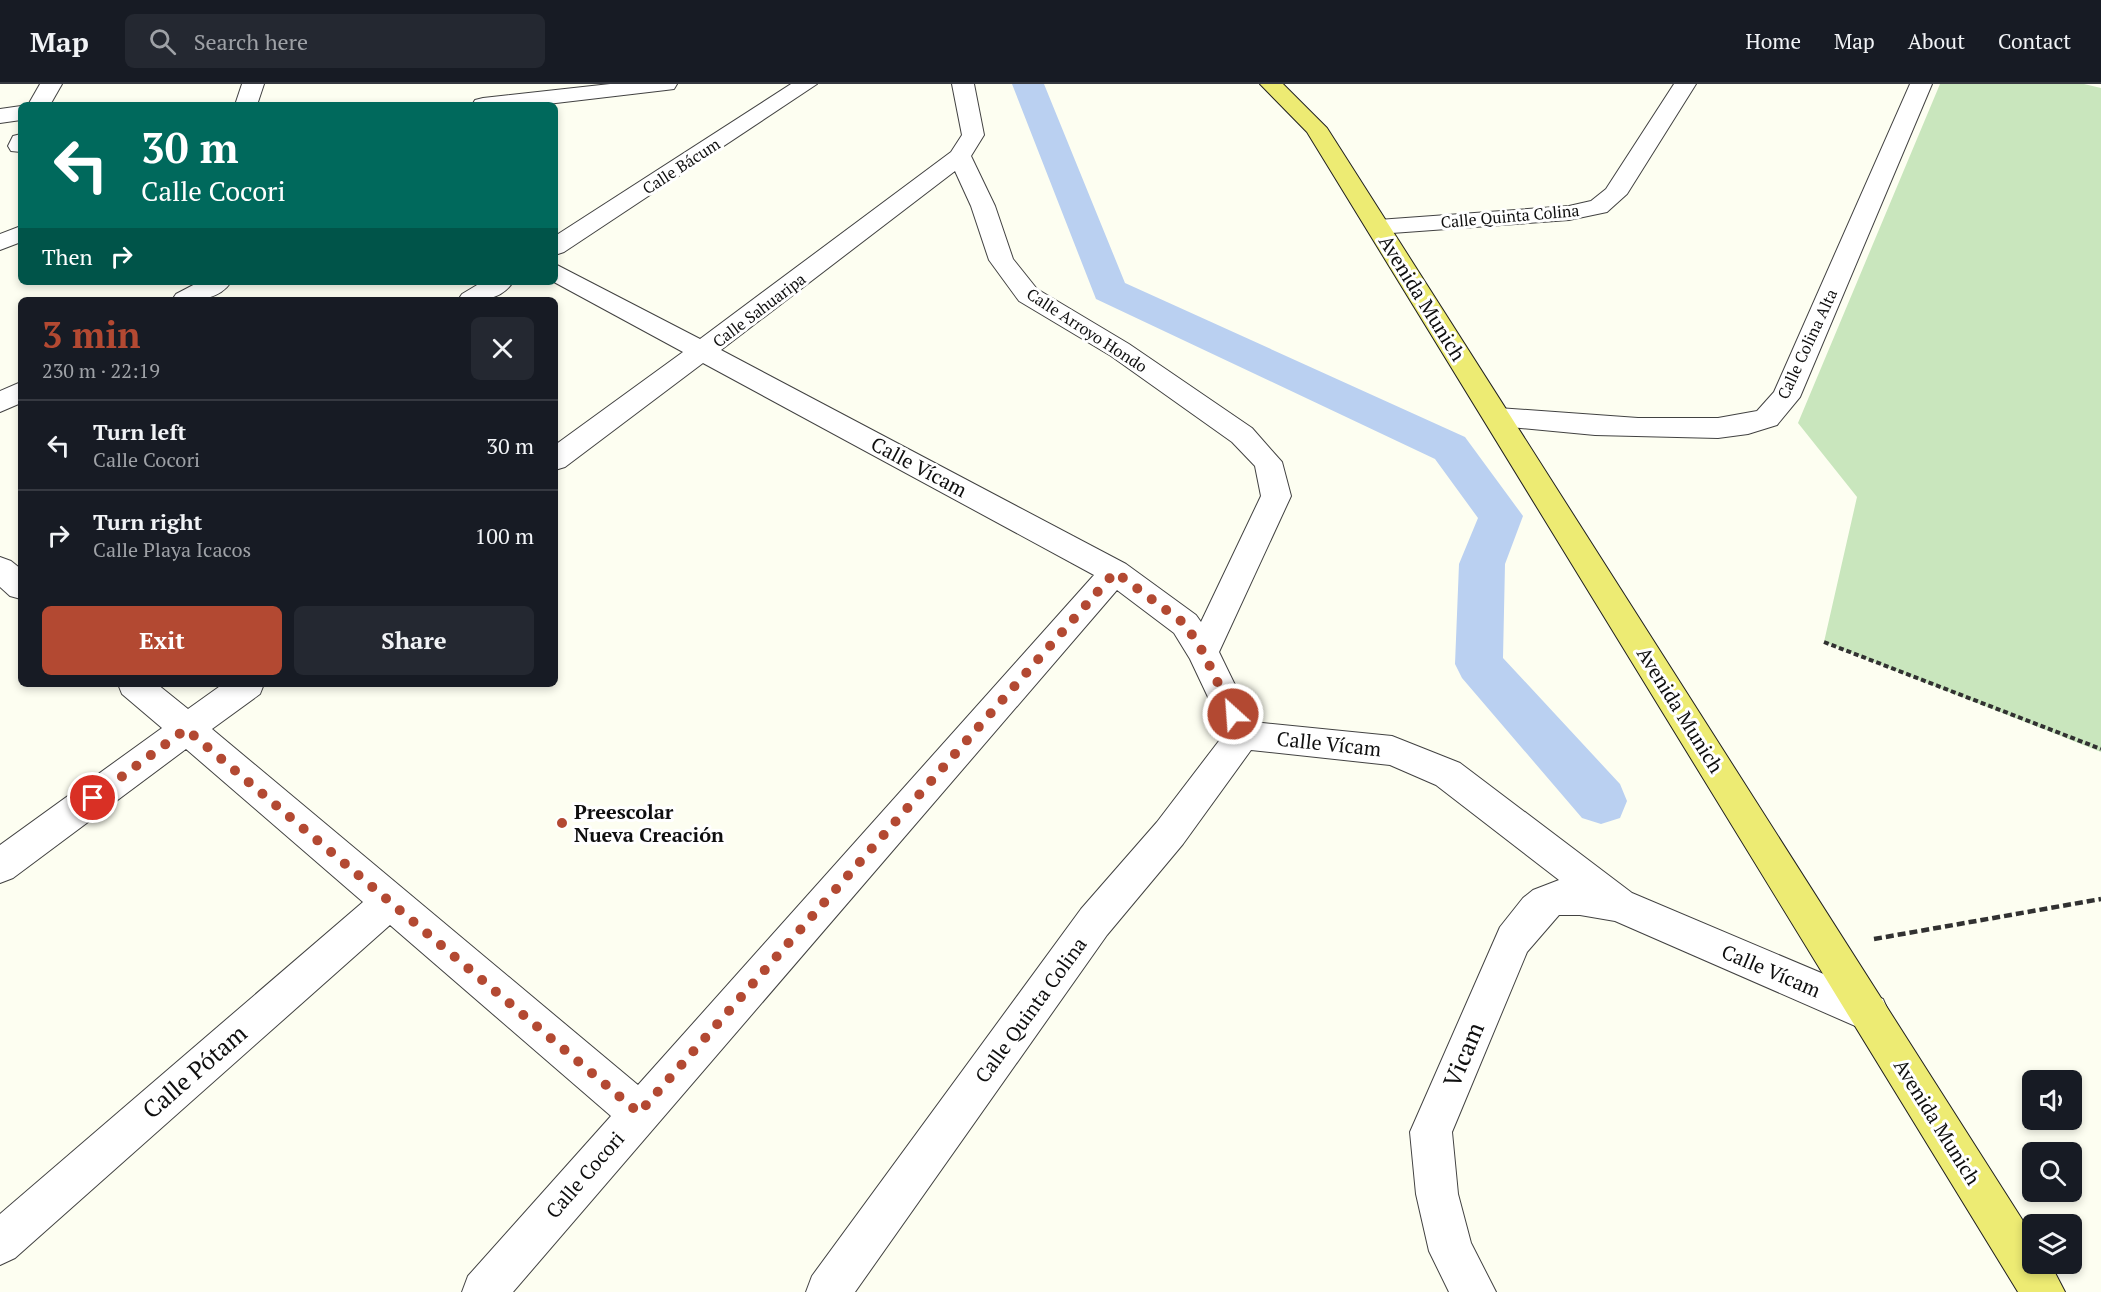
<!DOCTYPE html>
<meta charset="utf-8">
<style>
:root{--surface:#171b24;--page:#242831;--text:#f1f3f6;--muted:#9ea1a6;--line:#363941;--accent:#b34932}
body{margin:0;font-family:"PT Serif",serif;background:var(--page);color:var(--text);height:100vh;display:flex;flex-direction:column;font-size:22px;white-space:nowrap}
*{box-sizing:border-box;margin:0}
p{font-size:20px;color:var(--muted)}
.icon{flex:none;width:33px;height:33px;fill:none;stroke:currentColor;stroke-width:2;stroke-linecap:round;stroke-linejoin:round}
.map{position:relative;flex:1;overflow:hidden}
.panel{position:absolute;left:18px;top:213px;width:540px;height:390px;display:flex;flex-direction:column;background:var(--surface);border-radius:9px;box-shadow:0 3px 9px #0003}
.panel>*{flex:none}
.guide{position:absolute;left:18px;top:18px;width:540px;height:183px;border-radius:9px;box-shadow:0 3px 9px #0003;background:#00695c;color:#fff;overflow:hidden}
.buttons{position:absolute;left:2022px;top:986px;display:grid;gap:12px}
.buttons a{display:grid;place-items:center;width:60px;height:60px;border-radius:9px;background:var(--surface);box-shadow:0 3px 9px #0003;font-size:30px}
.pin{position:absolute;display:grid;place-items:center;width:51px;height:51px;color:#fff;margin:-26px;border:3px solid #fff;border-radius:50%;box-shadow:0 2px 6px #0007}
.me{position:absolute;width:66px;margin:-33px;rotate:334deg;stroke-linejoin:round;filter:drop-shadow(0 0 4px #0008)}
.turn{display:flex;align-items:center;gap:21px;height:126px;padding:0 24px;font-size:27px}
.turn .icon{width:78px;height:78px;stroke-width:2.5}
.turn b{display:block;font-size:42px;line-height:51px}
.then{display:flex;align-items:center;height:57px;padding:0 24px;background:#0003;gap:12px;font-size:22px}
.round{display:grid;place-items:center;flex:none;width:63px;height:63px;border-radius:9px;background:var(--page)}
.overview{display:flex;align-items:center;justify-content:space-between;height:102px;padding:0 24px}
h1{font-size:36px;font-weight:600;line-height:45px;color:var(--accent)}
.action{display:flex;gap:12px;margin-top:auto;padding:12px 24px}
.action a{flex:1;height:69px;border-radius:9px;background:var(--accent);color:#fff;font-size:24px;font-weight:600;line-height:69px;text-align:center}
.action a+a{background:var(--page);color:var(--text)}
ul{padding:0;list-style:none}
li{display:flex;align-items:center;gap:18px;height:90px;padding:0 24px;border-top:2px solid var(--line)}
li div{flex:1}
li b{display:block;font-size:22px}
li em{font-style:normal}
header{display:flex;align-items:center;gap:36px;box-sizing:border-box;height:84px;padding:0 30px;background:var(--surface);border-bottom:2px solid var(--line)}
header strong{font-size:28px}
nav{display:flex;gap:33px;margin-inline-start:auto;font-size:21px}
.search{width:420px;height:54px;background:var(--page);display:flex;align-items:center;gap:15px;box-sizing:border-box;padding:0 21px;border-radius:9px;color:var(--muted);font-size:22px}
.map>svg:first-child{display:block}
.green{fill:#c9e6bd}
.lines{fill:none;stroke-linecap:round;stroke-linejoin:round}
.canal{fill:#bad0f1;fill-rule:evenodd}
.minor-casing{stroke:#424242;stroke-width:2}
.major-casing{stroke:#202020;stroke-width:2}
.path-far1{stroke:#313131;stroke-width:4;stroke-dasharray:5 3;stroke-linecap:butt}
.path{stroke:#313131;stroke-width:4.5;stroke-dasharray:8 4;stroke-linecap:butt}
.minor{fill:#fff;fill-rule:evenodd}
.major{fill:#edeb73;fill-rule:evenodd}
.route{stroke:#b34932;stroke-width:10;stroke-dasharray:0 18}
.poi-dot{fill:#b34932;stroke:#fff;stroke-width:2}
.labels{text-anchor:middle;stroke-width:6;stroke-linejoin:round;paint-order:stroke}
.far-street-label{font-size:16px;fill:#0f0f0f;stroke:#fff}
.street-label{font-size:20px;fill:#0f0f0f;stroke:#fff}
.poi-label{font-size:20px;font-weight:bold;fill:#0f0f0f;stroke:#fff;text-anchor:start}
.near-street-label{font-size:24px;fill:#0f0f0f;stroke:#fff}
</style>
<header>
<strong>Map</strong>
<div class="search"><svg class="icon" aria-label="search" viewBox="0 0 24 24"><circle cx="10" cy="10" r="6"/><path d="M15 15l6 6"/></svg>Search here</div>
<nav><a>Home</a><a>Map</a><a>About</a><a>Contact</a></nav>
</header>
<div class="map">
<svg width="2101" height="1208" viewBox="0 0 2101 1208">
<rect width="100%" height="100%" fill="#fdfef1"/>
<polygon class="green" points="1940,0 2084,0 2101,4 2101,668 1824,558 1857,413 1798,339"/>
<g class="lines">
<polygon class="canal" points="1012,0 1044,0 1125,199 1465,353 1523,432 1505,480 1503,574 1620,700 1627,717 1620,734 1601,740 1582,734 1462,594 1455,580 1459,480 1478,434 1435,375 1096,215"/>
<defs>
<g id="minor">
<polygon points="40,0 62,0 50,21 28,21"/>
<polygon points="242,0 264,0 257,21 235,21"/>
<polygon points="610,0 677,0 674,5 666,6 539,21 472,21 475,16 483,14"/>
<polygon points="791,0 817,0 564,168 555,171 555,152"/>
<path d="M952 0H974L984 51 971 72 995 122 1013 175 1037 205 1129 260 1252 344 1282 378 1291 412 1219 568 1253 638 1392 652 1460 679 1632 809 1883 915 1889 929 1883 943 1869 948 1615 837 1580 831H1559L1527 868 1452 1048 1458 1110 1471 1159 1496 1208H1449L1429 1167 1416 1110 1410 1048 1500 843 1523 814 1533 806 1559 796 1436 701 1390 681 1251 666 1183 760 1107 851 855 1208H806L812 1192 1081 825 1157 738 1225 649 1190 575 1174 549 1117 506 513 1208H462L468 1192 611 1032 390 841 15 1174 0 1181V1130L363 818 186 665 13 794 0 799V761L162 644 122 610 118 600H157L188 625 223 600H264L260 610 212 645 638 1001 1094 491 703 279 565 383 555 386V361L683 268 554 198 555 180 700 255 951 68 962 51ZM955 87 971 122 989 176 1019 217 1111 272 1232 358 1255 382 1261 412 1201 538 1196 531 1126 480 721 266Z"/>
<polygon points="1674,0 1696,0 1627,110 1607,128 1569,136 1378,150 1369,148 1366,143 1369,138 1378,136 1569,122 1591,117 1606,105"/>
<polygon points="1910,0 1932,0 1800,313 1777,341 1748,350 1718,354 1595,351 1488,341 1484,334 1488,327 1498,324 1638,334 1718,334 1757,327 1774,308"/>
<polygon points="21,22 21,36 0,39 0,25"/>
<polygon points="21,50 21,68 11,67 8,62 13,52"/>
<polygon points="21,142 21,158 0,166 0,150"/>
<path d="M199 198H231C218 218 193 216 172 216L176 210Z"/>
<path d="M482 198H513C500 218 479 216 458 216L462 210Z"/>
<polygon points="21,298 21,319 0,328 0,307"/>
<polygon points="0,473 11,477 21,485 21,515 10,512 0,503"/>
</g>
<polygon id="major" points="1260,0 1283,0 1327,44 2032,1151 2032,1179 2050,1179 2065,1208 2018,1208 1307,48"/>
</defs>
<use href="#minor" class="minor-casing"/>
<use href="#major" class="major-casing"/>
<polyline class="path-far1" points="1824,558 2101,665"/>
<polyline class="path" points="1874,855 2101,815"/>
<use href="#minor" class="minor"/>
<use href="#major" class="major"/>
</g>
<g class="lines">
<polyline class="route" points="93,714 186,645 639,1029 1115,488 1185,540 1203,568 1233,630"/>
</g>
<circle class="poi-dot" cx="562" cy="739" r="6"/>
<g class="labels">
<g class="far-street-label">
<text transform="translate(681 82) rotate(-33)" y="6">Calle Bácum</text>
<text transform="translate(1510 132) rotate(-5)" y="6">Calle Quinta Colina</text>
<text transform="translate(759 226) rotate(-37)" y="6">Calle Sahuaripa</text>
<text transform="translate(1087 246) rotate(33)" y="6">Calle Arroyo Hondo</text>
<text transform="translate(1807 260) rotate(-65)" y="6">Calle Colina Alta</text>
</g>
<g class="street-label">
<text transform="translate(1422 214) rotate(58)" y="7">Avenida Munich</text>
<text transform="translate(919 383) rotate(28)" y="7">Calle Vícam</text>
<text transform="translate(1680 626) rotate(58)" y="7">Avenida Munich</text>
<text transform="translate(1329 660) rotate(6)" y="7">Calle Vícam</text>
<text transform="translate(1771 887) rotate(23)" y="7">Calle Vícam</text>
<text transform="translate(1031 926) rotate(-54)" y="7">Calle Quinta Colina</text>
<text transform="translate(1937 1038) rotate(58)" y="7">Avenida Munich</text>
<text transform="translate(585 1091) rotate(-49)" y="7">Calle Cocori</text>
</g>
<g class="poi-label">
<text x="574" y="735">Preescolar<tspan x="574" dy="23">Nueva Creación</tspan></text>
</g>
<g class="near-street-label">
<text transform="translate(1464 971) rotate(-67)" y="8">Vicam</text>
<text transform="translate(195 988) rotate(-41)" y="8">Calle Pótam</text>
</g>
</g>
</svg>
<div class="buttons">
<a><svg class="icon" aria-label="sound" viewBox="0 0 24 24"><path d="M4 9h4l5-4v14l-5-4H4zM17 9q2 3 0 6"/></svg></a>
<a><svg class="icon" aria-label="search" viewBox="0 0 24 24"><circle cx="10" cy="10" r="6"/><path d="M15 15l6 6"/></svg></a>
<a><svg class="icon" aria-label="layers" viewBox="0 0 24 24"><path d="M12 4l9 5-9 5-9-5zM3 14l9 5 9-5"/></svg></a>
</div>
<div class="pin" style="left:93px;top:714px;background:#d93025"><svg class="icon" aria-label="arrive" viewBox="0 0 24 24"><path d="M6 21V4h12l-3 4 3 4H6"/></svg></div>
<svg class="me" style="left:1233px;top:630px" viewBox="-20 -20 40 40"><circle r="17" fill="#b34932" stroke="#fff" stroke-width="3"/><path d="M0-11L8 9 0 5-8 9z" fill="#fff"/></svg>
<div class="guide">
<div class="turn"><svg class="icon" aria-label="left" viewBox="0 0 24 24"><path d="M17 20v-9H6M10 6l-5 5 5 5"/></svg><div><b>30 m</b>Calle Cocori</div></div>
<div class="then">Then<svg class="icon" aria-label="right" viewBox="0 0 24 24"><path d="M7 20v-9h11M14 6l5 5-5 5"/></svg></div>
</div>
<section class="panel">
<div class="overview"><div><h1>3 min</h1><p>230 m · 22:19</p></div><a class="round"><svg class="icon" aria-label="close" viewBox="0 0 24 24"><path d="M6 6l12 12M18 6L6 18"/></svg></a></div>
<ul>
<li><svg class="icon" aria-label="left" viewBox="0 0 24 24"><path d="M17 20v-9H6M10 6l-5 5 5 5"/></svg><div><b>Turn left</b><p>Calle Cocori</p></div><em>30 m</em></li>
<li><svg class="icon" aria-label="right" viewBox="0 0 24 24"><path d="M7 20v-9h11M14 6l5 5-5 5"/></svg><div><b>Turn right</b><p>Calle Playa Icacos</p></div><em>100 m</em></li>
</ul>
<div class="action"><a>Exit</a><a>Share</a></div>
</section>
</div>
